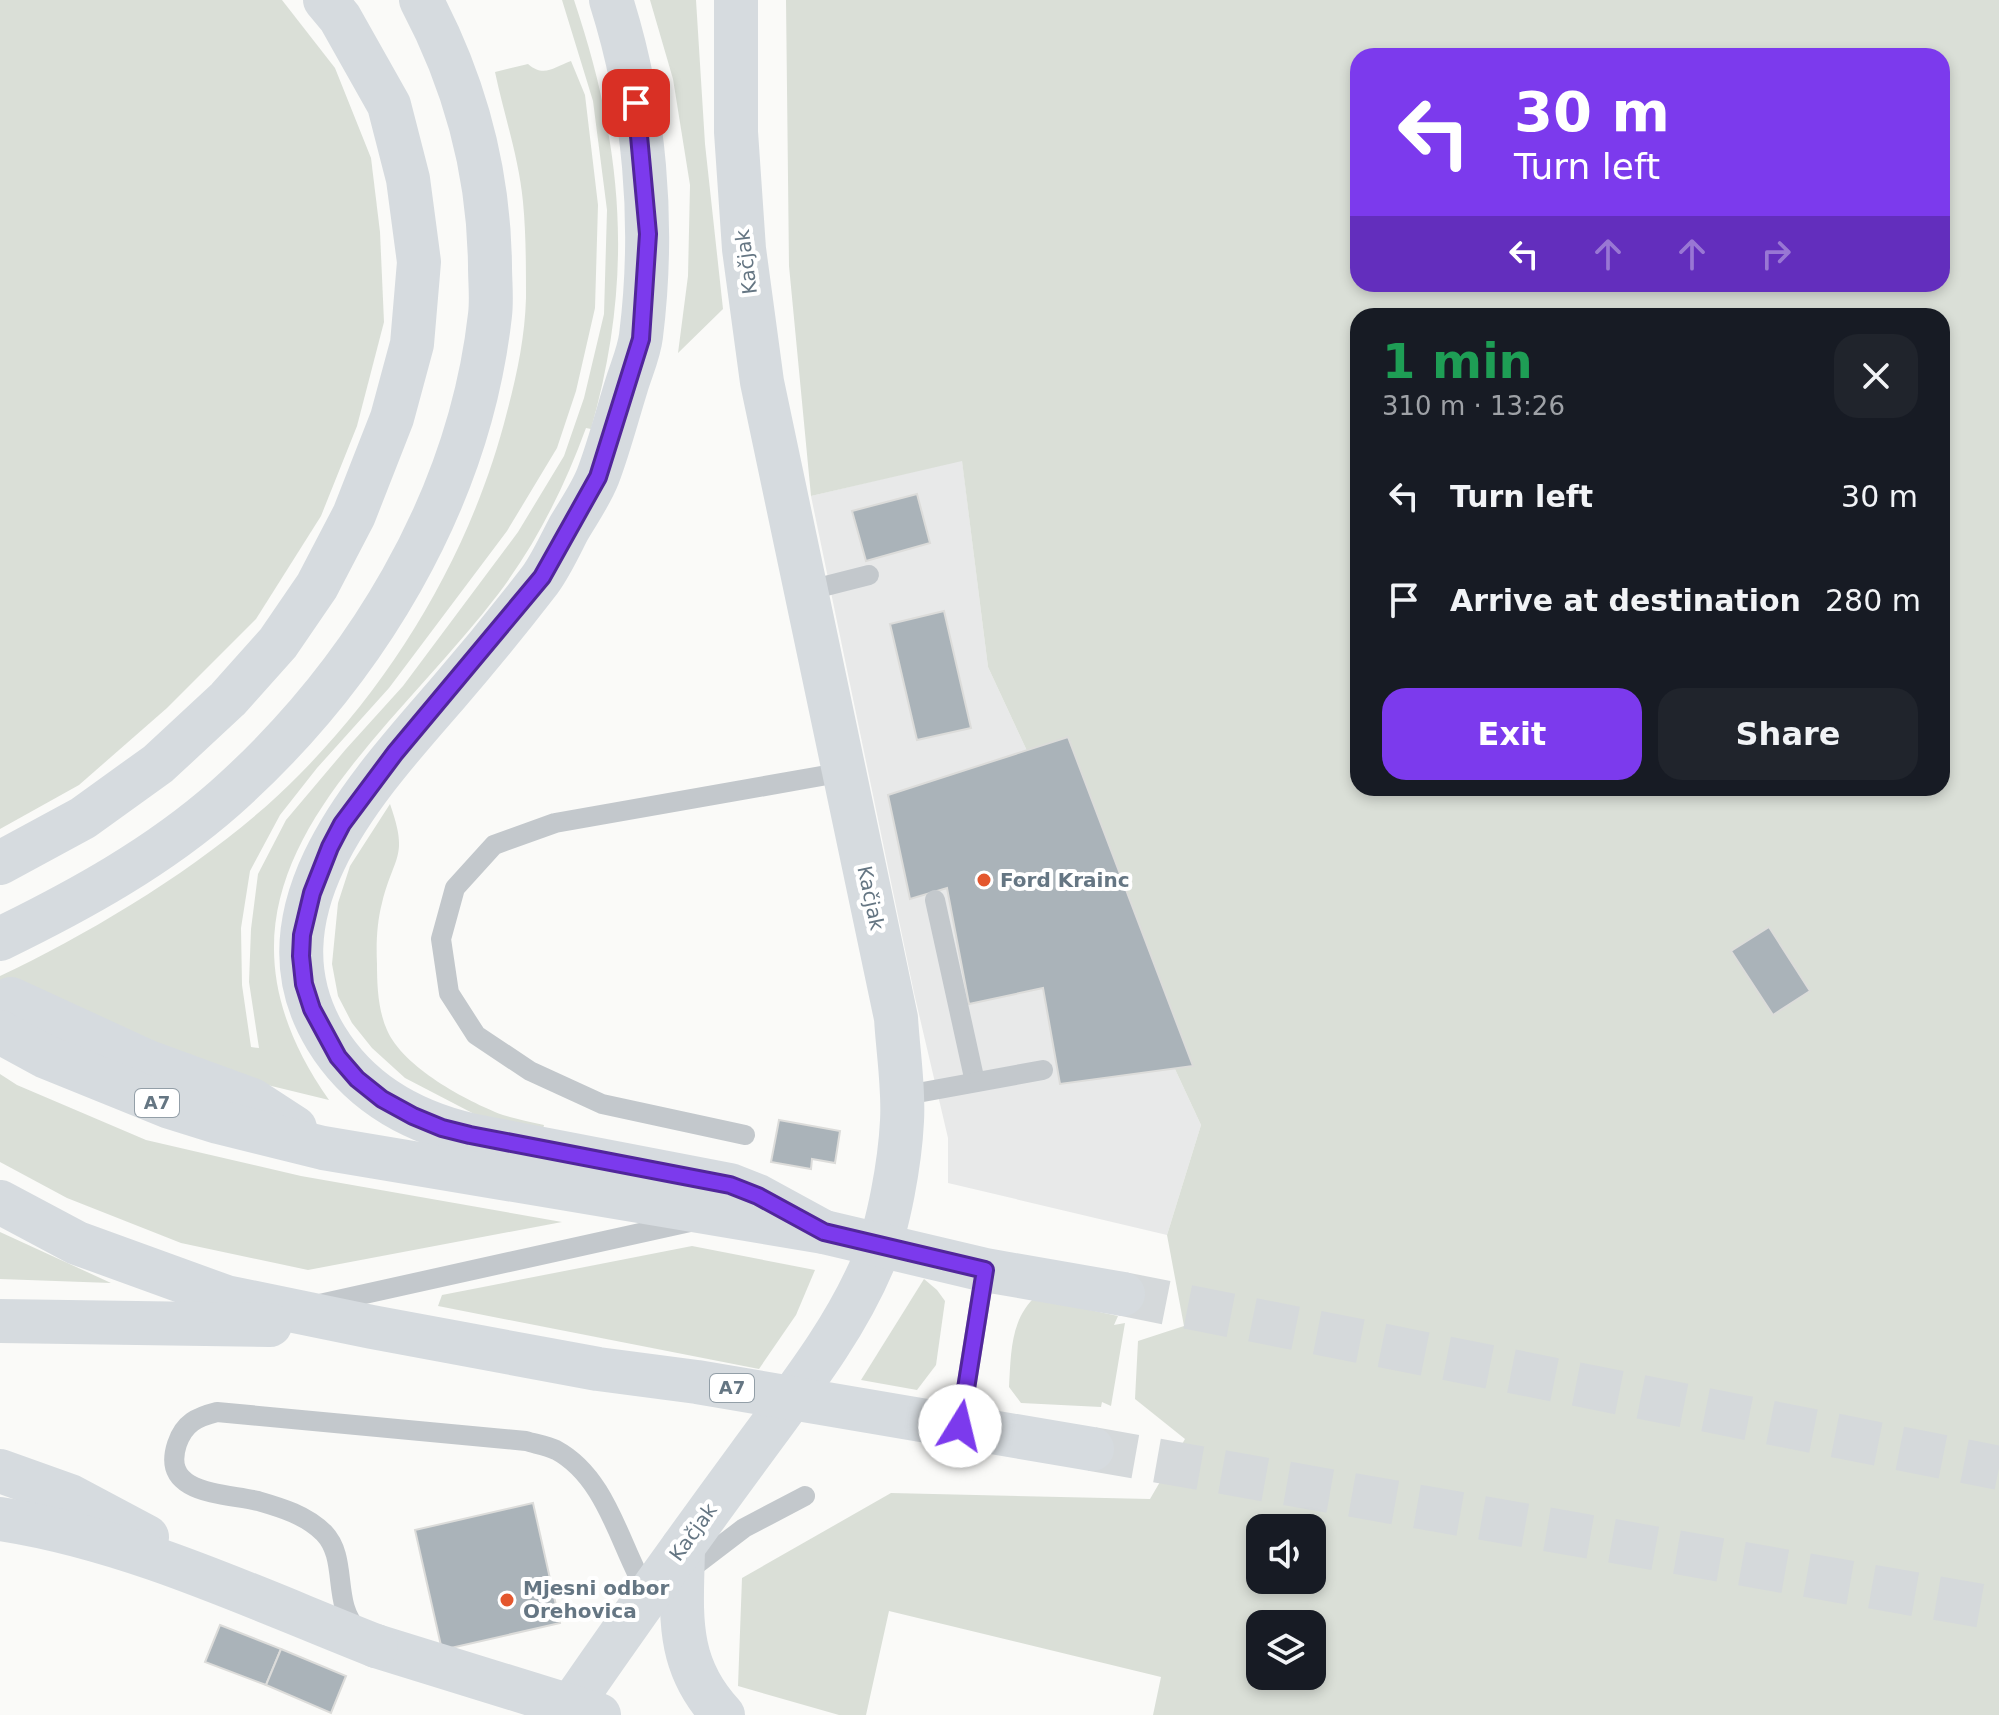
<!DOCTYPE html>
<meta charset="utf-8">
<style>
:root{--surface:#171b24;--page:#20242c;--text:#f1f3f6;--muted:#9ea1a6;--accent:#7c3aed}
body{margin:0;font-family:"DejaVu Sans",sans-serif;background:var(--page);color:var(--text);height:100vh;display:flex;flex-direction:column;font-size:30px;white-space:nowrap}
*{box-sizing:border-box;margin:0}
p{font-size:26px;color:var(--muted)}
.icon{flex:none;width:44px;height:44px;fill:none;stroke:currentColor;stroke-width:2;stroke-linecap:round;stroke-linejoin:round}
.map{position:relative;flex:1;overflow:hidden}
.details{position:absolute;left:1350px;top:308px;width:600px;height:488px;display:flex;flex-direction:column;background:var(--surface);border-radius:24px;box-shadow:0 4px 12px #0003}
.details>*{flex:none}
.banner{position:absolute;left:1350px;top:48px;width:600px;height:244px;border-radius:24px;box-shadow:0 4px 12px #0003;background:#7c3aed;color:#fff;overflow:hidden}
.fabs{position:absolute;left:1246px;top:1514px;display:grid;gap:16px}
.fabs a{display:grid;place-items:center;width:80px;height:80px;border-radius:16px;background:var(--surface);box-shadow:0 4px 12px #0003;font-size:40px}
.pin{position:absolute;display:grid;place-items:center;width:68px;height:68px;color:#fff;margin:-34px;border-radius:16px;box-shadow:0 4px 12px #0006}
.me{position:absolute;width:88px;margin:-44px;rotate:9deg;stroke-linejoin:round;filter:drop-shadow(0 0 6px #0008)}
.turn{display:flex;align-items:center;gap:28px;height:168px;padding:0 32px;font-size:36px}
.turn .icon{width:104px;height:104px;stroke-width:2.5}
.turn b{display:block;font-size:56px;line-height:68px}
.lanes{display:flex;align-items:center;height:76px;padding:0 32px;background:#0003;justify-content:center;gap:40px;direction:ltr}
.lanes .off{opacity:.35}
.round{display:grid;place-items:center;flex:none;width:84px;height:84px;border-radius:24px;background:var(--page)}
.headline{display:flex;align-items:center;justify-content:space-between;height:136px;padding:0 32px}
h1{font-size:48px;font-weight:600;line-height:60px;color:#1e9e55}
.primary-button{display:flex;gap:16px;margin-top:auto;padding:16px 32px}
.primary-button a{flex:1;height:92px;border-radius:24px;background:var(--accent);color:#fff;font-size:32px;font-weight:600;line-height:92px;text-align:center}
.primary-button a+a{background:var(--page);color:var(--text)}
ul{padding:0;list-style:none}
li{display:flex;align-items:center;gap:24px;height:104px;padding:0 32px}
li div{flex:1}
li b{display:block;font-size:30px}
li em{font-style:normal}
.map>svg:first-child{display:block}
.built{fill:#e8e9e9}
.green{fill:#dadfd7;fill-rule:evenodd}
.building{fill:#aab3b9;stroke:#dcdcda;stroke-width:2}
.lines{fill:none;stroke-linecap:round;stroke-linejoin:round}
.highway-tunnel{stroke:#d5d9db;stroke-width:44;stroke-dasharray:44 22;stroke-linecap:butt}
.lane{stroke:#c3c8cc;stroke-width:20}
.secondary{stroke:#d6dbdf;stroke-width:44}
.primary{stroke:#d6dbdf;stroke-width:44}
.highway{stroke:#d6dbdf;stroke-width:44}
.route-casing{stroke:#51269a;stroke-width:20}
.route{stroke:#7c3aed;stroke-width:14}
.poi-dot{fill:#e4572e;stroke:#fff;stroke-width:3}
.labels{text-anchor:middle;stroke-width:8;stroke-linejoin:round;paint-order:stroke}
.shield{fill:#fff;stroke:#939fa8;stroke-width:2}
.shield-label{font-size:18px;font-weight:bold;fill:#657683}
.street-label{font-size:20px;fill:#657683;stroke:#fff}
.poi-label{font-size:20px;font-weight:bold;fill:#657683;stroke:#fff;text-anchor:start}
</style>
<div class="map">
<svg width="1999" height="1715" viewBox="0 0 1999 1715">
<rect width="100%" height="100%" fill="#fafaf8"/>
<polygon class="built" points="962,460 988,667 1201,1125 1167,1235 948,1183 948,1138 914,993 811,496"/>
<g class="green">
<polygon points="0,0 282,0 335,68 371,158 380,232 384,322 357,426 321,516 256,619 167,708 79,785 0,829"/>
<path d="M562 0H574C624 149 634 277 591 429L586 428C564 488 537 542 499 593 378 752 176 882 329 1100L247 1080 0 1003V976C101 928 221 855 300 774 398 675 473 547 507 412 517 375 525 336 526 298 526 267 526 233 523 202 519 158 504 115 495 72L528 64C544 78 554 67 571 61L585 95 598 205 595 308 576 391 557 448 507 531 389 688 317 768 280 815 250 871 241 928 242 985 251 1047 259 1048 249 982 251 929 258 874 286 820 346 749 403 686 518 532 564 456 584 398 604 314 607 210 593 101Z"/>
<polygon points="650,0 696,0 705,144 723,309 678,353 688,276 690,185 673,79"/>
<path d="M786 0H1999V1715H1153L1161 1677 889 1611 866 1715H839L738 1686 742 1578 891 1493 1150 1499 1185 1439 1135 1399 1138 1341 1184 1326 1167 1235 1201 1125 988 667 962 461 811 496 789 266ZM1358 56H1942V284H1358ZM1358 316H1942V788H1358ZM1260 1528H1312V1580H1260ZM1260 1624H1312V1676H1260Z"/>
<path d="M390 804C409 858 394 854 382 903 377 922 376 943 377 964 377 985 378 1010 387 1030 403 1067 466 1101 503 1115 516 1119 530 1122 544 1125L542 1133 480 1117 405 1078 372 1048 352 1023 338 996 332 964 338 903 350 866Z"/>
<polygon points="0,1074 17,1085 146,1140 301,1176 562,1222 308,1270 181,1243 67,1198 0,1162"/>
<polygon points="0,1232 111,1283 0,1279"/>
<polygon points="692,1246 815,1270 796,1315 759,1369 438,1306 442,1295"/>
<polygon points="924,1279 937,1290 945,1301 936,1365 917,1390 861,1380"/>
<path d="M1034 1298 1118 1316 1114 1325 1125 1323 1111 1406 1102 1402 1101 1407 1021 1403 1009 1387C1011 1356 1010 1321 1034 1298Z"/>
</g>
<g class="building">
<polygon points="917,494 930,543 866,561 852,511"/>
<polygon points="944,611 971,728 917,740 890,624"/>
<polygon points="1068,737 1193,1066 1060,1084 1043,988 969,1004 947,888 910,899 888,795"/>
<polygon points="1769,927 1810,991 1773,1015 1731,951"/>
<polygon points="779,1120 840,1131 835,1163 812,1159 811,1169 771,1162"/>
<polygon points="533,1503 560,1623 442,1650 415,1530"/>
<polygon points="220,1625 281,1649 266,1685 205,1662"/>
<polygon points="281,1649 346,1676 331,1713 266,1685"/>
</g>
<g class="lines">
<g class="highway-tunnel">
<polyline points="1123,1294 1999,1468"/>
<polyline points="1092,1449 1999,1609"/>
</g>
<g class="lane">
<polyline points="806,591 869,575"/>
<polyline points="935,900 975,1082"/>
<polyline points="901,1096 1043,1070"/>
<polyline points="745,1135 602,1104 530,1071 476,1035 449,993 441,939 455,888 494,845 555,823 844,772"/>
<polyline points="315,1305 690,1222"/>
<polyline points="960,1426 985,1270"/>
<polyline points="685,1573 744,1528 805,1496"/>
<path d="M358 1630C331 1604 349 1559 324 1533 306 1515 282 1508 258 1501 227 1493 160 1496 177 1444 184 1423 197 1417 217 1412L526 1441C536 1444 547 1446 556 1450 608 1478 620 1548 648 1594"/>
</g>
<g class="secondary">
<path d="M683 1547C682 1612 674 1663 723 1715"/>
<path d="M570 1707C628 1623 688 1539 749 1456 794 1394 843 1334 873 1263 889 1226 900 1161 902 1121 904 1088 898 1052 896 1018L762 382 744 249 736 132V0"/>
</g>
<polyline class="primary" points="376,1646 599,1715"/>
<g class="highway">
<path d="M611 0C645 107 655 224 641 336 639 353 631 370 626 387 617 416 609 447 598 476 591 494 579 511 569 528 560 545 551 565 540 580 510 619 479 657 447 694 369 784 249 911 326 1038 359 1092 410 1121 470 1135L730 1185 758 1196 824 1232"/>
<polyline points="0,863 83,818 158,764 228,699 278,643 317,586 354,515 392,418 412,344 419,262 408,179 389,105 340,18 325,0"/>
<path d="M0 939C80 900 158 857 225 798 364 674 469 502 490 315 492 299 490 282 490 266 489 173 465 83 421 0"/>
<polyline points="11,999 148,1062 252,1100 295,1128"/>
<polyline points="0,1032 44,1056 170,1107 218,1122 323,1148 824,1232 985,1270 1123,1294"/>
<polyline points="0,1202 77,1243 226,1297 372,1327 598,1369 697,1382 1092,1449"/>
<polyline points="0,1321 270,1325"/>
<polyline points="0,1471 70,1496 147,1537"/>
<path d="M0 1519C131 1539 254 1598 376 1646"/>
</g>
</g>
<g class="lines">
<defs>
<polyline id="route" points="636,103 648,234 641,339 598,477 542,577 395,753 342,824 330,847 312,893 302,935 301,956 304,984 312,1009 338,1057 357,1079 382,1099 413,1116 442,1128 470,1135 730,1185 758,1196 824,1232 985,1270 960,1426"/>
</defs>
<use href="#route" class="route-casing"/>
<use href="#route" class="route"/>
</g>
<g class="poi-dot">
<circle cx="984" cy="880" r="8"/>
<circle cx="507" cy="1600" r="8"/>
</g>
<g class="labels">
<g class="shield">
<rect x="135" y="1089" width="44" height="28" rx="6"/>
<rect x="710" y="1374" width="44" height="28" rx="6"/>
</g>
<g class="shield-label">
<text x="157" y="1109">A7</text>
<text x="732" y="1394">A7</text>
</g>
<g class="street-label">
<text transform="translate(746 262) rotate(-97)" y="7">Kačjak</text>
<text transform="translate(871 898) rotate(78)" y="7">Kačjak</text>
<text transform="translate(693 1532) rotate(-54)" y="7">Kačjak</text>
</g>
<g class="poi-label">
<text x="1000" y="887">Ford Krainc</text>
<text x="523" y="1595">Mjesni odbor<tspan x="523" dy="23">Orehovica</tspan></text>
</g>
</g>
</svg>
<div class="fabs">
<a><svg class="icon" aria-label="sound" viewBox="0 0 24 24"><path d="M4 9h4l5-4v14l-5-4H4zM17 9q2 3 0 6"/></svg></a>
<a><svg class="icon" aria-label="layers" viewBox="0 0 24 24"><path d="M12 4l9 5-9 5-9-5zM3 14l9 5 9-5"/></svg></a>
</div>
<div class="pin" style="left:636px;top:103px;background:#d93025"><svg class="icon" aria-label="arrive" viewBox="0 0 24 24"><path d="M6 21V4h12l-3 4 3 4H6"/></svg></div>
<svg class="me" style="left:960px;top:1426px" viewBox="-20 -20 40 40"><circle r="19" fill="#fff"/><path d="M0-13L10 11 0 6-10 11z" fill="#7c3aed"/></svg>
<div class="banner">
<div class="turn"><svg class="icon" aria-label="left" viewBox="0 0 24 24"><path d="M17 20v-9H6M10 6l-5 5 5 5"/></svg><div><b>30 m</b>Turn left</div></div>
<div class="lanes"><svg class="icon" aria-label="left" viewBox="0 0 24 24"><path d="M17 20v-9H6M10 6l-5 5 5 5"/></svg><svg class="icon off" aria-label="ahead" viewBox="0 0 24 24"><path d="M12 20V5M6 11l6-6 6 6"/></svg><svg class="icon off" aria-label="ahead" viewBox="0 0 24 24"><path d="M12 20V5M6 11l6-6 6 6"/></svg><svg class="icon off" aria-label="right" viewBox="0 0 24 24"><path d="M7 20v-9h11M14 6l5 5-5 5"/></svg></div>
</div>
<section class="details">
<div class="headline"><div><h1>1 min</h1><p>310 m · 13:26</p></div><a class="round"><svg class="icon" aria-label="close" viewBox="0 0 24 24"><path d="M6 6l12 12M18 6L6 18"/></svg></a></div>
<ul>
<li><svg class="icon" aria-label="left" viewBox="0 0 24 24"><path d="M17 20v-9H6M10 6l-5 5 5 5"/></svg><div><b>Turn left</b></div><em>30 m</em></li>
<li><svg class="icon" aria-label="arrive" viewBox="0 0 24 24"><path d="M6 21V4h12l-3 4 3 4H6"/></svg><div><b>Arrive at destination</b></div><em>280 m</em></li>
</ul>
<div class="primary-button"><a>Exit</a><a>Share</a></div>
</section>
</div>
